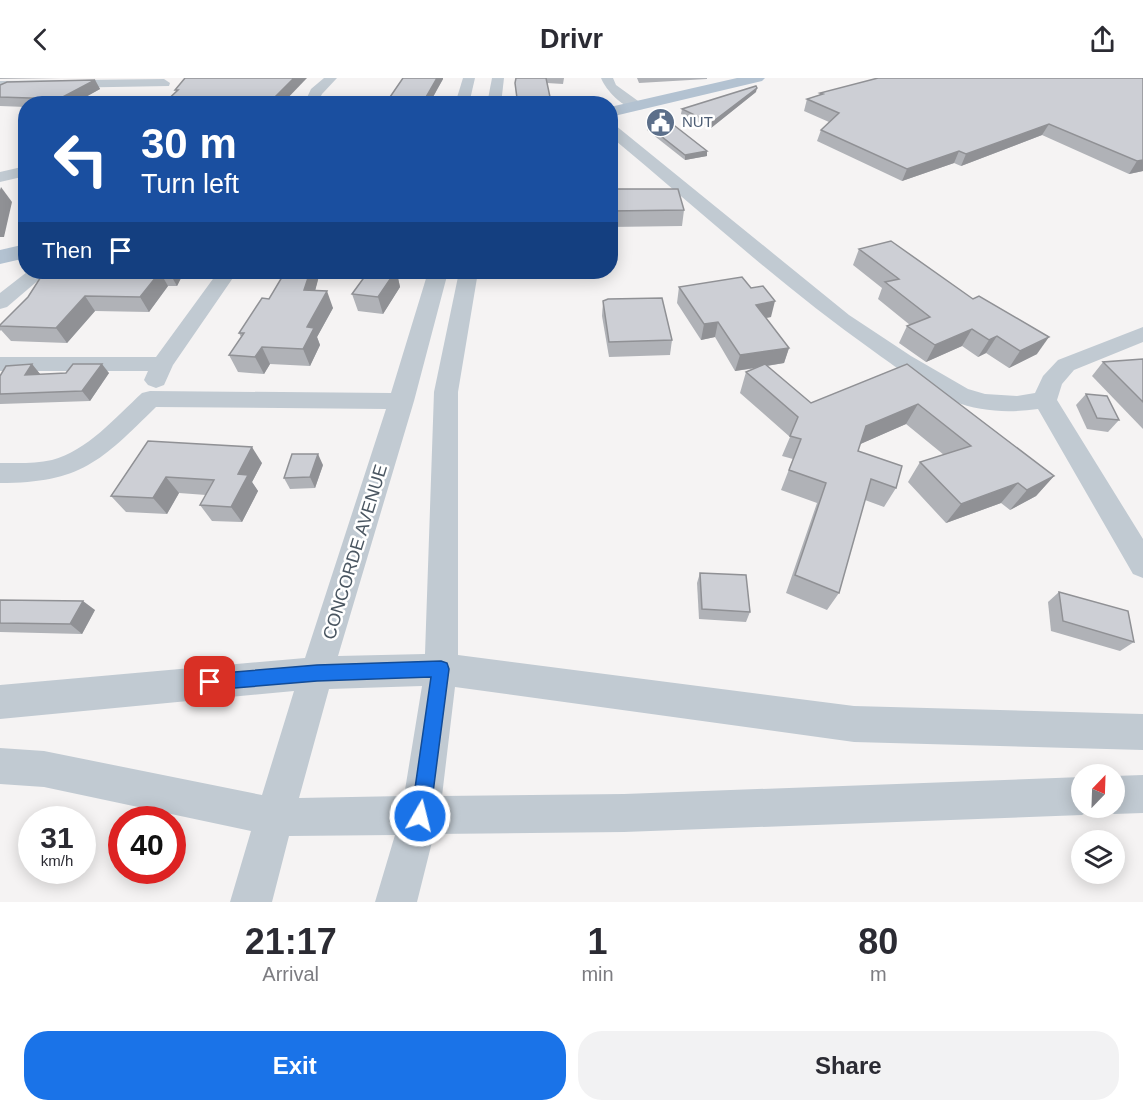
<!DOCTYPE html>
<style>
:root{--surface:#fff;--page:#f2f2f3;--text:#2b2b33;--muted:#7c7c81;--accent:#1a73e8}
body{margin:0;font-family:Helvetica,sans-serif;background:var(--page);color:var(--text);height:100vh;display:flex;flex-direction:column;font-size:22px;white-space:nowrap}
*{box-sizing:border-box;margin:0}
p{font-size:20px;color:var(--muted)}
.icon{flex:none;width:33px;height:33px;fill:none;stroke:currentColor;stroke-width:2;stroke-linecap:round;stroke-linejoin:round}
.map{position:relative;height:824px;overflow:hidden}
.side{display:flex;flex-direction:column;background:var(--surface);flex:1}
.side>*{flex:none}
.guide{position:absolute;left:18px;top:18px;width:600px;height:183px;border-radius:24px;box-shadow:0 3px 15px #0003;background:#1a4fa0;color:#fff;overflow:hidden}
.needle{width:39px;rotate:23deg}
.controls{position:absolute;left:1071px;top:686px;display:grid;gap:12px}
.controls a{display:grid;place-items:center;width:54px;height:54px;border-radius:50%;background:var(--surface);box-shadow:0 3px 15px #0003;font-size:30px}
.speed{position:absolute;left:18px;top:728px;display:flex;gap:12px;font-size:30px;font-weight:700;text-align:center}
.speed>*{display:grid;place-content:center;width:78px;height:78px;border-radius:50%;background:var(--surface);box-shadow:0 3px 15px #0003;line-height:1}
.speed small{font-size:15px;font-weight:400}
.speed .limit{border:9px solid #d22;background:#fff;color:#111}
.pin{position:absolute;display:grid;place-items:center;width:51px;height:51px;color:#fff;margin:-26px;border-radius:12px;box-shadow:0 3px 9px #0006}
.me{position:absolute;width:66px;margin:-33px;rotate:8deg;stroke-linejoin:round;filter:drop-shadow(0 0 4px #0008)}
.turn{display:flex;align-items:center;gap:21px;height:126px;padding:0 24px;font-size:27px}
.turn .icon{width:78px;height:78px;stroke-width:2.5}
.turn b{display:block;font-size:42px;line-height:51px}
.then{display:flex;align-items:center;height:57px;padding:0 24px;background:#0003;gap:12px;font-size:22px}
.eta{display:flex;justify-content:space-evenly;align-items:center;height:102px;text-align:center}
.eta b{font-size:36px;font-weight:800;line-height:42px}
.action{display:flex;gap:12px;margin-top:auto;padding:12px 24px}
.action a{flex:1;height:69px;border-radius:24px;background:var(--accent);color:#fff;font-size:24px;font-weight:800;line-height:69px;text-align:center}
.action a+a{background:var(--page);color:var(--text)}
header{display:flex;justify-content:space-between;align-items:center;height:78px;padding:0 24px;background:var(--surface);font-size:27px;font-weight:800}
.map>svg:first-child{display:block}
.lines{fill:none;stroke-linecap:round;stroke-linejoin:round}
.minor{fill:#c1cad2;fill-rule:evenodd}
.major{fill:#b3c2d1;fill-rule:evenodd}
.wall{fill:#b0b2b7}
.shaded-wall{fill:#909195}
.building{fill:#cdcfd5;stroke:#909195;stroke-width:1.5}
.route{fill:#1a73e8;stroke:#114b97;stroke-width:1.5}
.labels{text-anchor:middle;stroke-width:5;stroke-linejoin:round;paint-order:stroke}
.far-service-label{font-size:15px;fill:#4e5e75;stroke:#fff;text-anchor:start}
.street-label{font-size:18px;fill:#4a5661;stroke:#fff}
</style>
<header><svg class="icon" aria-label="back" viewBox="0 0 24 24"><path d="M15 5l-7 7 7 7"/></svg>Drivr<svg class="icon" aria-label="share" viewBox="0 0 24 24"><path d="M12 15V3M7 8l5-5 5 5M5 13v7h14v-7"/></svg></header>
<div class="map">
<svg width="1143" height="824" viewBox="0 0 1143 824">
<rect width="100%" height="100%" fill="#f5f3f3"/>
<g class="lines">
<g class="minor">
<polygon points="324,0 337,0 322,16 317,26 304,26 311,11"/>
<polygon points="463,0 475,0 469,26 455,26"/>
<polygon points="492,0 504,0 501,26 487,26"/>
<path d="M601 0H613L616 7 645 28 643 31C627 35 606 13 601 0Z"/>
<polygon points="164,1 170,5 169,8 0,11 0,3"/>
<path d="M610 46 615 47 849 237 911 278 968 311 985 316 1017 318 1035 315 1043 298 1058 282 1143 249V264L1074 292 1062 306 1057 322 1143 461V500L1133 496 1038 331C1009 335 981 334 953 323 929 314 893 287 872 272 780 207 697 130 610 58Z"/>
<polygon points="26,88 26,98 0,104 0,94"/>
<polygon points="27,194 48,194 7,229 0,231 0,215"/>
<polygon points="218,194 237,194 173,287 164,307 156,310 148,307 144,302 148,293 0,293 0,279 156,279"/>
<path d="M428 194H448L414 323 338 578 425 576 434 314 459 194H478L458 314V577L854 628 1143 636V672L854 664 455 609 442 718 624 716 1082 699V729H1096L1082 737 624 754 434 756 417 824H375L395 757 289 758 272 824H230L251 753 44 709 0 706V670L44 673 262 717 294 613 0 641V607L305 580 386 331 156 329C101 383 81 405 0 405V385C17 385 35 386 52 382 87 373 116 339 142 315L150 313 391 315ZM422 608 404 718 299 720 329 611Z"/>
<polygon points="1143,697 1143,735 1114,736 1101,730 1114,729 1114,698"/>
</g>
<g class="major">
<polygon points="737,0 765,0 762,3 610,39 610,29"/>
<polygon points="26,166 26,180 0,186 0,172"/>
</g>
</g>
<g class="wall">
<polygon points="0,0 61,0 0,1"/>
<polygon points="403,0 443,0 443,1 429,26 391,26 390,19"/>
<polygon points="516,0 564,0 563,6 547,5 550,19 550,26 517,26 515,5"/>
<polygon points="637,0 707,0 707,1 639,5"/>
<polygon points="1084,0 1143,93 1129,96 1042,57 961,88 954,85 902,103 817,63 821,52 829,44 804,33 807,21 819,18 820,15"/>
<polygon points="95,2 100,11 73,26 26,26 26,29 0,28 0,7"/>
<polygon points="756,14 711,50 681,36 682,31"/>
<polygon points="647,47 707,78 685,82 647,52"/>
<polygon points="610,111 684,132 682,148 610,149"/>
<polygon points="859,171 1037,276 1009,290 986,275 978,279 962,268 926,284 899,265 907,248 910,247 878,221 882,210 853,187"/>
<polygon points="44,194 184,194 177,208 168,208 149,234 95,233 67,265 11,263 1,252 0,253 0,247 28,219"/>
<polygon points="320,194 315,212 333,230 317,259 320,267 310,288 270,286 264,296 238,294 229,277 241,259 239,255 269,221"/>
<polygon points="368,194 399,194 398,200 400,209 383,236 358,233 352,216"/>
<polygon points="679,209 771,239 766,240 789,270 784,285 767,288 811,325 907,286 1054,398 1036,418 1010,432 1001,425 946,445 908,404 920,384 944,377 906,346 860,366 858,373 896,410 884,429 865,422 839,515 827,532 786,515 817,425 781,412 793,381 782,378 790,359 740,315 746,294 757,290 735,293 715,259 701,262 677,225"/>
<polygon points="603,223 672,262 670,277 609,279 602,238"/>
<polygon points="1143,281 1143,351 1092,298 1103,284"/>
<polygon points="32,286 40,296 109,295 90,323 0,326 0,298"/>
<polygon points="1086,316 1119,342 1108,354 1087,351 1076,327"/>
<polygon points="148,363 262,385 252,404 258,413 242,444 212,443 200,427 206,417 179,415 167,436 126,434 111,418"/>
<polygon points="323,387 315,410 290,411 284,400"/>
<polygon points="700,495 750,534 746,544 699,541 697,505"/>
<polygon points="1059,514 1134,564 1120,573 1051,553 1048,524"/>
<polygon points="0,522 95,532 82,556 0,554"/>
</g>
<g class="shaded-wall">
<polygon points="294,0 307,0 282,26 268,26"/>
<polygon points="437,0 443,0 443,1 429,26 422,26"/>
<polygon points="95,2 100,11 73,26 61,26 59,21"/>
<polygon points="757,10 756,14 711,50 711,45"/>
<polygon points="1049,46 1042,57 961,88 966,76"/>
<polygon points="707,73 707,78 685,82 685,77"/>
<polygon points="959,73 954,85 902,103 907,91"/>
<polygon points="1143,82 1143,93 1129,96 1137,83"/>
<polygon points="1,109 12,124 4,159 0,159 0,112"/>
<polygon points="160,194 168,208 149,234 140,219"/>
<polygon points="169,194 184,194 177,208"/>
<polygon points="310,194 320,194 311,229 304,212"/>
<polygon points="392,194 399,194 398,200 400,209 383,236 378,219"/>
<polygon points="327,213 333,230 317,259 320,267 310,288 303,271 307,249"/>
<polygon points="85,218 95,233 67,265 56,250"/>
<polygon points="775,223 771,239 752,242 756,227"/>
<polygon points="718,244 715,259 701,262 704,246"/>
<polygon points="972,251 962,268 926,284 935,267"/>
<polygon points="997,258 986,275 978,279 989,262"/>
<polygon points="1049,259 1037,276 1009,290 1020,273"/>
<polygon points="262,269 270,286 264,296 255,279"/>
<polygon points="789,270 784,285 735,293 740,277"/>
<polygon points="32,286 40,296 34,307 25,297"/>
<polygon points="102,286 109,295 90,323 82,313"/>
<polygon points="918,326 906,346 856,368 866,348"/>
<polygon points="252,369 262,385 252,404 258,413 242,444 231,429 238,396"/>
<polygon points="318,376 323,387 315,410 310,399"/>
<polygon points="1054,398 1036,418 1010,432 1027,412"/>
<polygon points="166,399 179,415 167,436 153,420"/>
<polygon points="1018,405 1001,425 946,445 961,426"/>
<polygon points="83,523 95,532 82,556 70,546"/>
</g>
<g class="building">
<polygon points="185,0 294,0 268,26 163,26 178,12 175,12"/>
<polygon points="403,0 437,0 422,26 392,26 395,19 390,19"/>
<polygon points="516,0 546,0 550,19 517,20 515,5"/>
<polygon points="878,0 1143,0 1143,82 1137,83 1049,46 966,76 959,73 907,91 821,52 839,35 807,21 823,16 820,15"/>
<polygon points="95,2 59,21 0,19 0,7 7,4"/>
<polygon points="756,8 757,10 711,45 682,31"/>
<polygon points="657,34 707,73 685,77 647,47"/>
<polygon points="610,111 678,111 684,132 610,133"/>
<polygon points="891,163 973,221 979,218 1049,259 1020,273 997,258 989,262 972,251 935,267 907,248 930,239 885,204 899,201 859,171"/>
<polygon points="44,194 160,194 140,219 85,218 56,250 0,248 0,247 28,219"/>
<polygon points="285,194 310,194 304,212 327,213 307,249 314,250 303,271 262,269 255,279 229,277 244,255 239,255 262,220 269,221"/>
<polygon points="368,194 395,194 378,219 352,216"/>
<polygon points="742,199 751,210 763,208 775,223 756,227 789,270 740,277 718,244 704,246 679,209"/>
<polygon points="662,220 672,262 609,264 603,223 608,221"/>
<polygon points="1143,281 1143,324 1103,284"/>
<polygon points="32,286 25,297 66,295 73,286 102,286 82,313 0,316 0,298 6,288"/>
<polygon points="765,286 811,325 907,286 1054,398 1027,412 1018,405 961,426 920,384 971,368 918,326 866,348 858,373 902,388 896,410 871,401 839,515 795,497 826,405 789,392 801,361 790,358 798,339 746,294"/>
<polygon points="1086,316 1107,318 1119,342 1097,340"/>
<polygon points="148,363 252,369 238,396 248,397 231,429 200,427 214,402 166,399 153,420 111,418"/>
<polygon points="292,376 318,376 310,399 284,400"/>
<polygon points="700,495 746,497 750,534 702,531"/>
<polygon points="1059,514 1128,533 1134,564 1063,543"/>
<polygon points="0,522 83,523 70,546 0,545"/>
</g>
<polygon class="route" points="441,583 447,585 449,591 430,738 427,745 420,748 414,745 411,738 431,599 317,603 210,612 204,610 202,604 204,598 210,596 317,587"/>
<defs>
<symbol id="civic-disc" viewBox="-11 -11 22 22"><circle r="9.5" fill="#5c6f8a" stroke="#fff"/><path d="M-.6-6.5H3V-4.5H.6V-3L4-1V1h2V6H-6V1h2V-1L-.6-3ZM-1.2 2.5V6h2.4V2.5Z" fill="#fff"/></symbol>
</defs>
<g fill-rule="evenodd">
<use href="#civic-disc" x="644" y="28" width="33" height="33"/>
</g>
<g class="labels">
<g class="far-service-label">
<text x="682" y="49">NUT</text>
</g>
<g class="street-label">
<text transform="translate(355 474) rotate(-73)" y="6">CONCORDE AVENUE</text>
</g>
</g>
</svg>
<div class="controls">
<a><svg class="needle" viewBox="-14 -14 28 28"><path d="M0-13l5 13h-10z" fill="#e53935"/><path d="M0 13l5-13h-10z" fill="#7c7c81"/></svg></a>
<a><svg class="icon" aria-label="layers" viewBox="0 0 24 24"><path d="M12 4l9 5-9 5-9-5zM3 14l9 5 9-5"/></svg></a>
</div>
<div class="speed"><div>31<small>km/h</small></div><div class="limit">40</div></div>
<div class="pin" style="left:210px;top:604px;background:#d93025"><svg class="icon" aria-label="arrive" viewBox="0 0 24 24"><path d="M6 21V4h12l-3 4 3 4H6"/></svg></div>
<svg class="me" style="left:420px;top:738px" viewBox="-20 -20 40 40"><circle r="17" fill="#1a73e8" stroke="#fff" stroke-width="3"/><path d="M0-11L8 9 0 5-8 9z" fill="#fff"/></svg>
<div class="guide">
<div class="turn"><svg class="icon" aria-label="left" viewBox="0 0 24 24"><path d="M17 20v-9H6M10 6l-5 5 5 5"/></svg><div><b>30 m</b>Turn left</div></div>
<div class="then">Then<svg class="icon" aria-label="arrive" viewBox="0 0 24 24"><path d="M6 21V4h12l-3 4 3 4H6"/></svg></div>
</div>
</div>
<section class="side">
<div class="eta">
<div><b>21:17</b><p>Arrival</p></div>
<div><b>1</b><p>min</p></div>
<div><b>80</b><p>m</p></div>
</div>
<div class="action"><a>Exit</a><a>Share</a></div>
</section>
